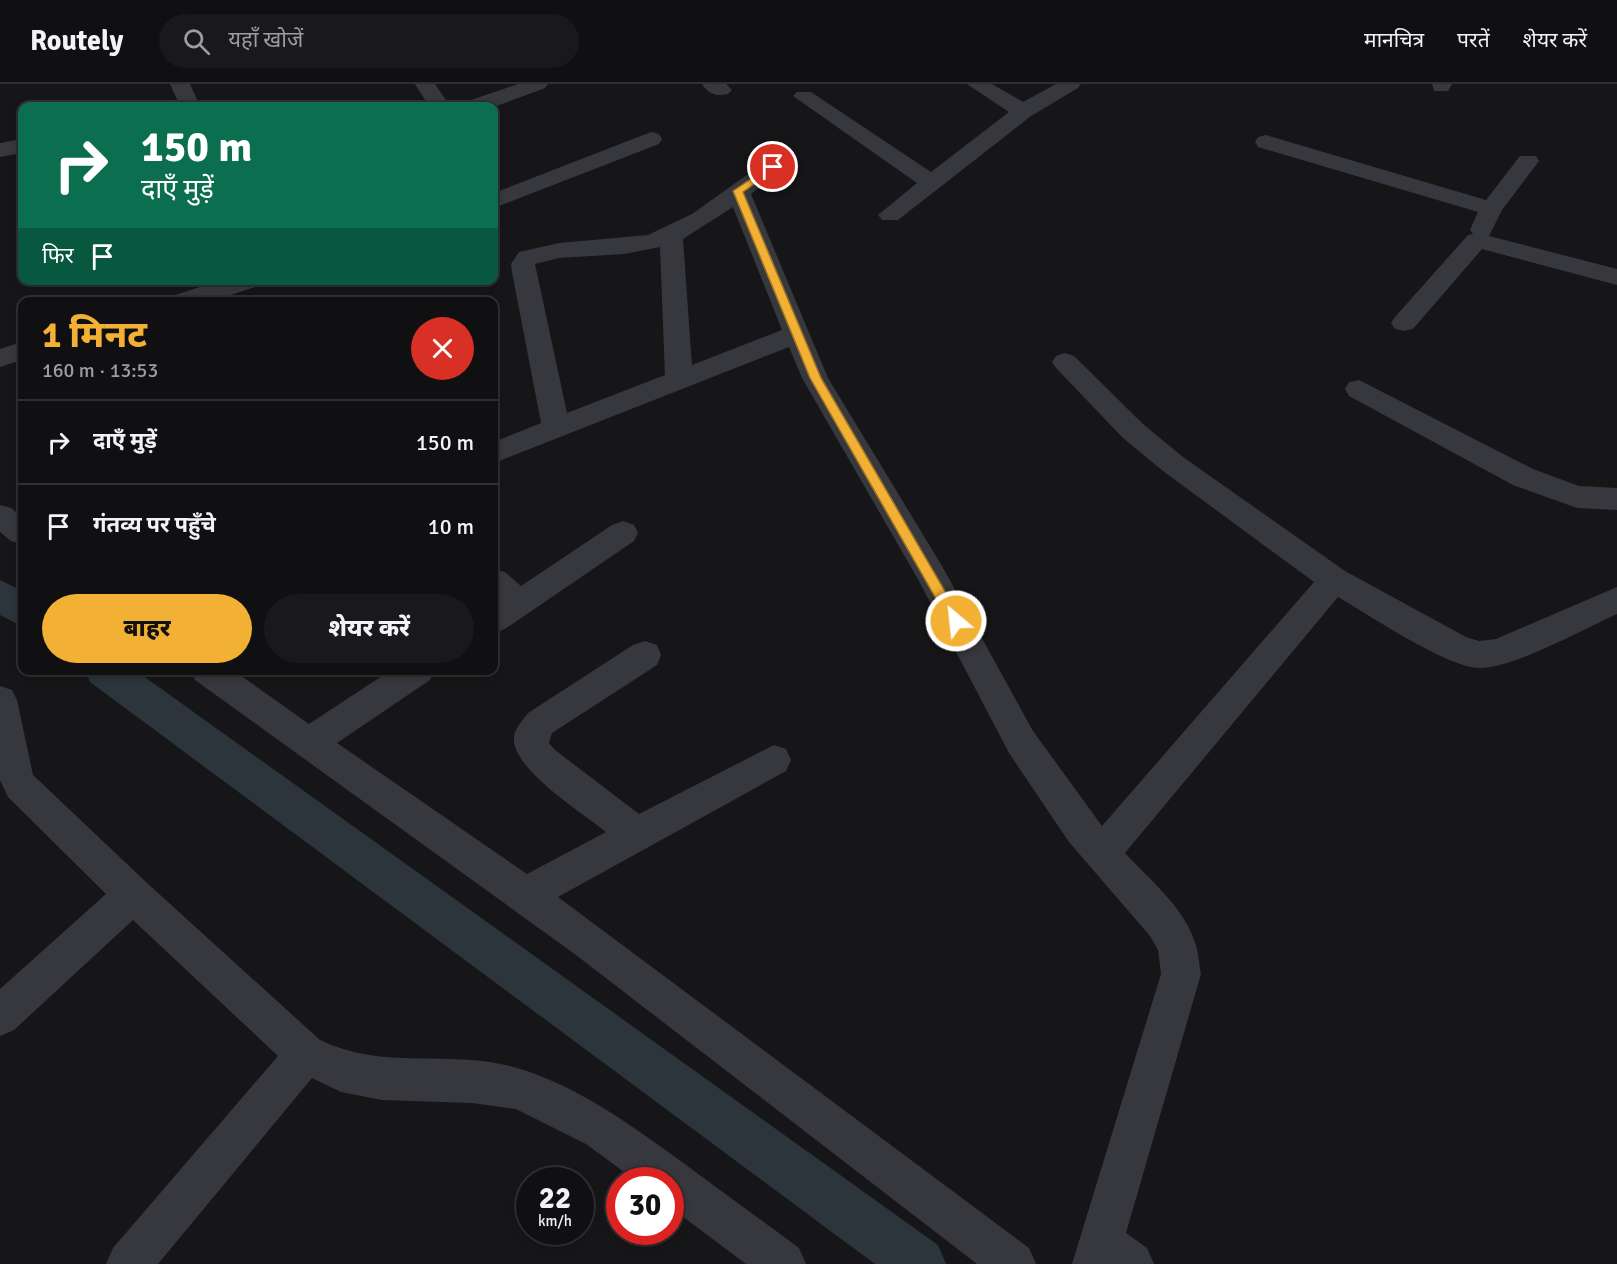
<!DOCTYPE html>
<html lang="hi">
<meta charset="utf-8">
<style>
:root{--surface:#101012;--page:#19191b;--text:#f1f3f6;--muted:#9c9d9f;--line:#303032;--accent:#f2b134}
body{margin:0;font-family:Signika,"Noto Sans Devanagari",sans-serif;background:var(--page);color:var(--text);height:100vh;display:flex;flex-direction:column;font-size:22px;white-space:nowrap}
*{box-sizing:border-box;margin:0}
p{font-size:20px;color:var(--muted)}
.icon{flex:none;width:33px;height:33px;fill:none;stroke:currentColor;stroke-width:2;stroke-linecap:round;stroke-linejoin:round}
.map{position:relative;flex:1;overflow:hidden}
.sheet{position:absolute;left:18px;top:213px;width:480px;height:378px;display:flex;flex-direction:column;background:var(--surface);border-radius:12px;box-shadow:0 3px 9px #0003,0 0 0 2px var(--line)}
.sheet>*{flex:none}
.top-card{position:absolute;left:18px;top:18px;width:480px;height:183px;border-radius:12px;box-shadow:0 3px 9px #0003,0 0 0 2px var(--line);background:#0b6e4f;color:#fff;overflow:hidden}
.speed{position:absolute;left:516px;top:1083px;display:flex;gap:12px;font-size:30px;font-weight:700;text-align:center}
.speed>*{display:grid;place-content:center;width:78px;height:78px;border-radius:50%;background:var(--surface);box-shadow:0 3px 9px #0003,0 0 0 2px var(--line);line-height:1}
.speed small{font-size:15px;font-weight:400}
.speed .limit{border:9px solid #d22;background:#fff;color:#111}
.pin{position:absolute;display:grid;place-items:center;width:51px;height:51px;color:#fff;margin:-26px;border:3px solid #fff;border-radius:50%;box-shadow:0 2px 6px #0007}
.me{position:absolute;width:66px;margin:-33px;rotate:332deg;stroke-linejoin:round;filter:drop-shadow(0 0 4px #0008)}
.turn{display:flex;align-items:center;gap:21px;height:126px;padding:0 24px;font-size:27px}
.turn .icon{width:78px;height:78px;stroke-width:2.5}
.turn b{display:block;font-size:42px;line-height:51px}
.then{display:flex;align-items:center;height:57px;padding:0 24px;background:#0003;gap:12px;font-size:22px}
.round{display:grid;place-items:center;flex:none;width:63px;height:63px;border-radius:32px;background:var(--page)}
.overview{display:flex;align-items:center;justify-content:space-between;height:102px;padding:0 24px}
h1{font-size:36px;font-weight:800;line-height:45px;color:var(--accent)}
.button{display:flex;gap:12px;margin-top:auto;padding:12px 24px}
.button a{flex:1;height:69px;border-radius:36px;background:var(--accent);color:#111;font-size:24px;font-weight:800;line-height:69px;text-align:center}
.button a+a{background:var(--page);color:var(--text)}
ul{padding:0;list-style:none}
li{display:flex;align-items:center;gap:18px;height:84px;padding:0 24px;border-top:2px solid var(--line)}
li div{flex:1}
li b{display:block;font-size:22px}
li em{font-style:normal}
header{display:flex;align-items:center;gap:36px;box-sizing:border-box;height:84px;padding:0 30px;background:var(--surface);border-bottom:2px solid var(--line)}
header strong{font-size:28px}
nav{display:flex;gap:33px;margin-inline-start:auto;font-size:21px}
.search{width:420px;height:54px;background:var(--page);display:flex;align-items:center;gap:15px;box-sizing:border-box;padding:0 21px;border-radius:33px;color:var(--muted);font-size:22px}
.map>svg:first-child{display:block}
.lines{fill:none;stroke-linecap:round;stroke-linejoin:round}
.canal{fill:#2c353c;fill-rule:evenodd}
.minor{fill:#37383d;fill-rule:evenodd}
.route{fill:#f2b134;stroke:#9d7322;stroke-width:1.5}
</style>
<header>
<strong>Routely</strong>
<div class="search"><svg class="icon" aria-label="search" viewBox="0 0 24 24"><circle cx="10" cy="10" r="6"/><path d="M15 15l6 6"/></svg>यहाँ खोजें</div>
<nav><a>मानचित्र</a><a>परतें</a><a>शेयर करें</a></nav>
</header>
<div class="map">
<svg width="1617" height="1180" viewBox="0 0 1617 1180">
<rect width="100%" height="100%" fill="#161618"/>
<g class="lines">
<g class="canal">
<polygon points="0,496 22,507 22,542 0,531"/>
<polygon points="85,586 135,586 938,1161 946,1180 875,1180 90,598"/>
</g>
<g class="minor">
<polygon points="170,0 190,0 200,22 180,22"/>
<polygon points="415,0 435,0 450,22 429,22"/>
<polygon points="518,0 548,0 545,4 494,23 465,22 468,17"/>
<path d="M702 0H726L732 6 728 10C717 13 708 10 702 0Z"/>
<polygon points="967,0 992,0 1023,18 1056,0 1081,0 1078,4 1031,32 898,136 882,136 878,131 917,99 793,12 797,8 811,8 931,88 1009,28"/>
<polygon points="1432,0 1452,0 1448,7 1434,7"/>
<polygon points="651,48 659,50 662,55 659,60 494,124 494,109"/>
<polygon points="1266,51 1486,116 1520,72 1536,72 1539,77 1502,126 1489,152 1617,185 1617,201 1482,165 1413,245 1404,247 1395,245 1391,239 1395,233 1468,151 1473,150 1470,146 1478,128 1258,63 1255,58 1258,53"/>
<polygon points="22,55 22,69 0,73 0,59"/>
<path d="M773 76 781 78 784 83 751 110 828 294 942 482 1033 647 1102 742 1314 498 1163 387 1123 354 1056 284 1052 278 1056 272 1065 269 1074 272 1143 340 1183 373 1345 487 1466 553 1479 557 1496 555 1617 503V530C1584 545 1515 583 1481 584 1449 585 1369 531 1338 513L1125 769C1149 795 1187 826 1196 862 1199 871 1199 881 1201 890L1126 1149 1147 1164 1154 1180H1072L1161 890 1158 866 1150 852 1069 758 1009 669 919 497 802 294 789 263 494 379V358L541 339 512 188 511 180 519 168 559 159 648 151 692 130 765 78ZM733 123 782 246 692 281 683 155ZM660 163 665 291 567 329 535 180 559 174 624 170Z"/>
<polygon points="221,196 261,196 258,202 209,218 169,218 172,212"/>
<polygon points="22,258 22,276 0,283 0,265"/>
<polygon points="1359,296 1533,385 1579,402 1617,404 1617,426 1577,424 1513,401 1349,312 1345,305 1349,298"/>
<polygon points="0,421 11,424 22,433 22,460 11,457 0,448"/>
<polygon points="623,437 634,441 638,449 634,457 505,545 494,549 494,520 496,518 494,515 494,485 505,488 521,502 612,441"/>
<path d="M645 557 657 561 661 571 657 581 552 649 549 659 555 666 639 730 774 661 786 665 791 676 786 687 558 813 1029 1164 1036 1180H977L576 871 195 596 191 586H233L309 640 391 586H434L430 596 337 659 527 790 606 748C583 729 511 685 514 653 515 644 523 636 528 629L633 561Z"/>
<path d="M0 602 12 606 17 616 33 691 146 798 320 956C387 988 451 964 517 984 578 1002 631 1041 682 1078 721 1107 760 1135 799 1164L806 1180H746L670 1123V1096H635L586 1060 516 1025 472 1019 382 1016 341 1008 312 994 158 1180H106L113 1164 278 972 133 836 14 946 0 952V905L106 810 8 713 0 696Z"/>
</g>
</g>
<polygon class="route" points="773,80 778,83 776,85 743,108 821,294 960,533 960,541 951,541 810,294 733,107"/>
</svg>
<div class="speed"><div>22<small>km/h</small></div><div class="limit">30</div></div>
<div class="pin" style="left:773px;top:83px;background:#d93025"><svg class="icon" aria-label="arrive" viewBox="0 0 24 24"><path d="M6 21V4h12l-3 4 3 4H6"/></svg></div>
<svg class="me" style="left:956px;top:537px" viewBox="-20 -20 40 40"><circle r="17" fill="#f2b134" stroke="#fff" stroke-width="3"/><path d="M0-11L8 9 0 5-8 9z" fill="#fff"/></svg>
<div class="top-card">
<div class="turn"><svg class="icon" aria-label="right" viewBox="0 0 24 24"><path d="M7 20v-9h11M14 6l5 5-5 5"/></svg><div><b>150 m</b>दाएँ मुड़ें</div></div>
<div class="then">फिर<svg class="icon" aria-label="arrive" viewBox="0 0 24 24"><path d="M6 21V4h12l-3 4 3 4H6"/></svg></div>
</div>
<section class="sheet">
<div class="overview"><div><h1>1 मिनट</h1><p>160 m · 13:53</p></div><a class="round" style="background:#d93025;color:#fff"><svg class="icon" aria-label="close" viewBox="0 0 24 24"><path d="M6 6l12 12M18 6L6 18"/></svg></a></div>
<ul>
<li><svg class="icon" aria-label="right" viewBox="0 0 24 24"><path d="M7 20v-9h11M14 6l5 5-5 5"/></svg><div><b>दाएँ मुड़ें</b></div><em>150 m</em></li>
<li><svg class="icon" aria-label="arrive" viewBox="0 0 24 24"><path d="M6 21V4h12l-3 4 3 4H6"/></svg><div><b>गंतव्य पर पहुँचे</b></div><em>10 m</em></li>
</ul>
<div class="button"><a>बाहर</a><a>शेयर करें</a></div>
</section>
</div>
